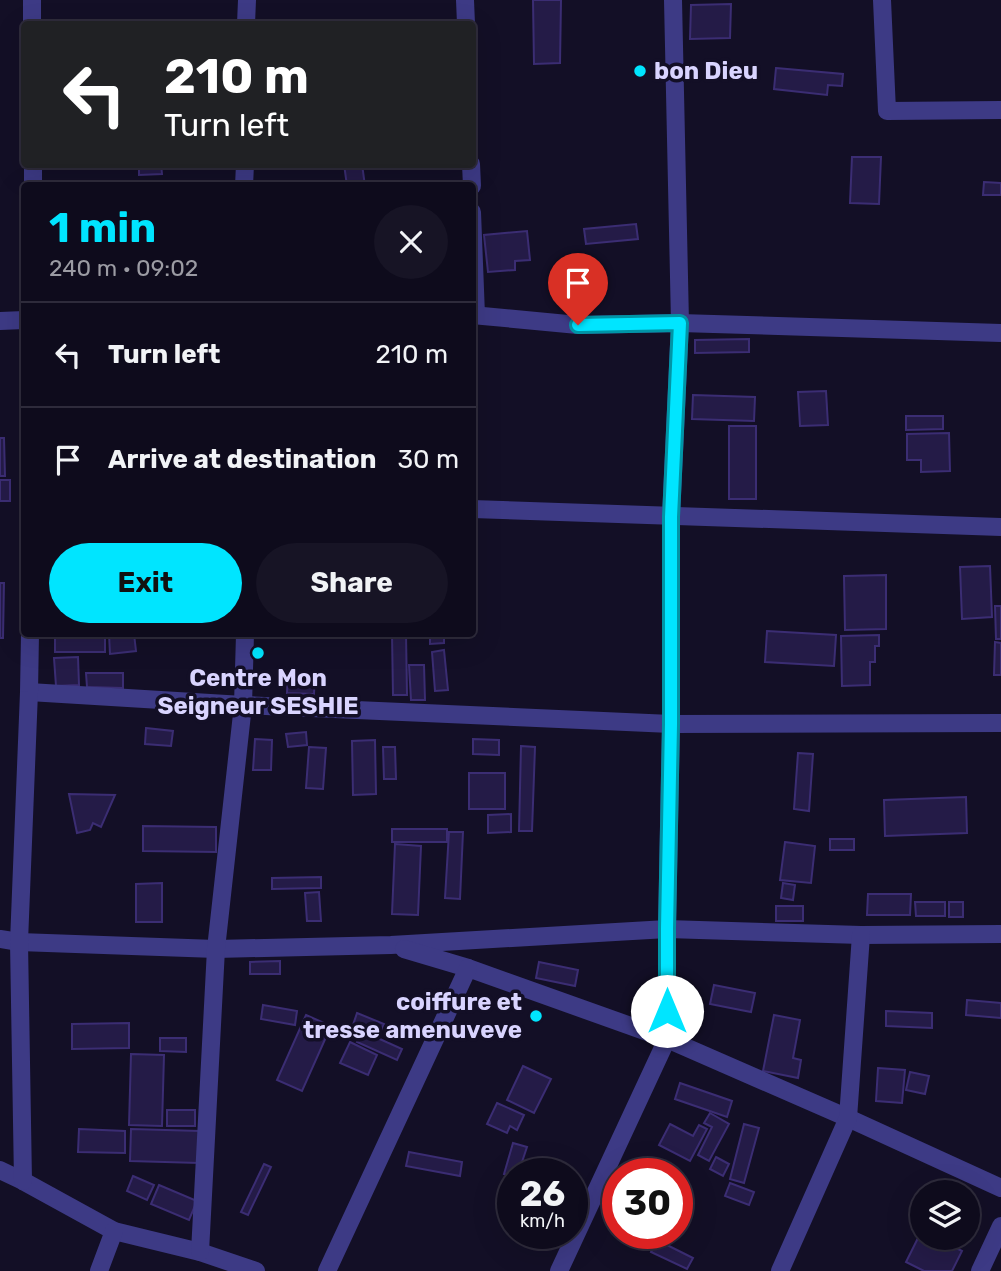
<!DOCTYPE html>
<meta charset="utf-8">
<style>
:root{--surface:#0e0b1c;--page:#171425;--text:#f1f3f6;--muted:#9b9ba3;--line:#2e2b3b;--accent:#00e5ff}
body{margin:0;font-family:Rubik,sans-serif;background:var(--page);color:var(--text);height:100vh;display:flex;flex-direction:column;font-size:26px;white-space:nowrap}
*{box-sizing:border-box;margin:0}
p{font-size:23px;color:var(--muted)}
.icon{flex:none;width:38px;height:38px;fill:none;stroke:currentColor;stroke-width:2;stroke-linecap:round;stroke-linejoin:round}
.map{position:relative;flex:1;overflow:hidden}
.side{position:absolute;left:21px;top:182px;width:455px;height:455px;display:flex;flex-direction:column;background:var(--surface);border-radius:7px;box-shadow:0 7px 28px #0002,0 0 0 2px var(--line)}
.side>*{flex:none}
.hud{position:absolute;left:21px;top:21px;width:455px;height:147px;border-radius:7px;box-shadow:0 7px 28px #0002,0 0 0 2px var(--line);background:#202124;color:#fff;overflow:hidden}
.controls{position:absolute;left:910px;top:1180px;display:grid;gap:14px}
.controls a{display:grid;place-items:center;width:70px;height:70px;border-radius:50%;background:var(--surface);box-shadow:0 7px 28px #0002,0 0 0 2px var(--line);font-size:35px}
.speed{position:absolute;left:497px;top:1158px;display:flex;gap:14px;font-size:35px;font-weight:700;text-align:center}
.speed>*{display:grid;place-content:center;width:91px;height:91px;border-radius:50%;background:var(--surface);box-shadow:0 7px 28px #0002,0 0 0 2px var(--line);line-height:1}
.speed small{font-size:18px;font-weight:400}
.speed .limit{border:10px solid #d22;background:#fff;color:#111}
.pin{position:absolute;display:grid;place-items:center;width:60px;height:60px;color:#fff;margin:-72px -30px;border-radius:50% 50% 50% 0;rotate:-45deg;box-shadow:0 0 7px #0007}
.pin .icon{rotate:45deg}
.me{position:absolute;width:77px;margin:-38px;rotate:0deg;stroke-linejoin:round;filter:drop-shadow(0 0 5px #0008)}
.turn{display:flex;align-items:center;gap:24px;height:147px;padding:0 28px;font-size:32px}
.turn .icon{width:91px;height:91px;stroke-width:2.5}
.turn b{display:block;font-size:49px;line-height:60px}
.round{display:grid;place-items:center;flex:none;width:74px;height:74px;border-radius:37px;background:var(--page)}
.headline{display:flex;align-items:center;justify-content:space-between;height:119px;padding:0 28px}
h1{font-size:42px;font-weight:700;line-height:52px;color:var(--accent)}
.button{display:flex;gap:14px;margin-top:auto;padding:14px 28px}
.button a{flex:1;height:80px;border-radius:42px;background:var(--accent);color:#111;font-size:28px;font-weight:700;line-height:80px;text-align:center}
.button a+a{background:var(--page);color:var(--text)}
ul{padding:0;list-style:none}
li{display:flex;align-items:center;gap:21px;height:105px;padding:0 28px;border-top:2px solid var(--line)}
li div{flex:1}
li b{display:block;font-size:26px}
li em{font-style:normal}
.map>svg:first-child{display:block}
.building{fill:#241b47;stroke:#3b2d73;stroke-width:2}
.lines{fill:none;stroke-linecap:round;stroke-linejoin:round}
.minor{stroke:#3d3a85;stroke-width:18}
.route-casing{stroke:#0095a6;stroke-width:18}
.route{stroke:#00e5ff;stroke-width:12}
.poi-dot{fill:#00e5ff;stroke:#130f26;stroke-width:2.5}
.labels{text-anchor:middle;stroke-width:7;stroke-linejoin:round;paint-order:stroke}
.poi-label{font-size:24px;font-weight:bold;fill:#d9d4ff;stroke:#130f26;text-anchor:start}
</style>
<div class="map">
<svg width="1001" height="1271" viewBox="0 0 1001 1271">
<rect width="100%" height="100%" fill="#130f26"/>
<g class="building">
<polygon points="533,0 561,0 560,63 534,64"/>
<polygon points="731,4 730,38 690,39 691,5"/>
<polygon points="776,68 843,74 842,86 828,85 827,95 774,89"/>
<polygon points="852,157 881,157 879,204 850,203"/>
<polygon points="139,164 161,164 162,174 139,175"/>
<polygon points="344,164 362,164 365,186 347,186"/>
<polygon points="368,164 439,164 439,165 368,168"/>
<polygon points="984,182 1001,183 1001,195 983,195"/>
<polygon points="636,224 638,239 586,244 584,229"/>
<polygon points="527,231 530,260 515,261 515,270 488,272 484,235"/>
<polygon points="749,339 749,352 695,353 695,340"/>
<polygon points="826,391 828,425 800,426 798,392"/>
<polygon points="693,395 755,397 754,421 692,419"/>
<polygon points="906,416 943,416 943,429 906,430"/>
<rect x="729" y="426" width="27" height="73"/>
<polygon points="949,433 950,471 921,472 921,460 907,460 907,434"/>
<polygon points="0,438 4,438 5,476 0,476"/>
<rect x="0" y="480" width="10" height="21"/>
<polygon points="990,566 992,617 962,619 960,567"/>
<polygon points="886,575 886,629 845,630 844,576"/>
<polygon points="0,583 4,583 3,638 0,638"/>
<polygon points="995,606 1001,606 1001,639 996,639"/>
<polygon points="767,631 836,635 834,666 765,662"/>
<rect x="55" y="634" width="50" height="18"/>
<polygon points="109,634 134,634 136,651 110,654"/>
<polygon points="392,634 406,634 407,695 393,695"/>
<polygon points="430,634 444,634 444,643 430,644"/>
<polygon points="879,635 879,646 875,646 875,662 870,662 870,685 842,686 841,636"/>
<polygon points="995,642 1001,643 1001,675 994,675"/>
<polygon points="444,650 448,690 435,691 432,652"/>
<polygon points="78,657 79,685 56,686 54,658"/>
<polygon points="409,665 424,665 425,700 411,700"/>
<polygon points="86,673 123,673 123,688 87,687"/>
<polygon points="288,673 315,674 314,694 287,693"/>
<polygon points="146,728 173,731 171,746 145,744"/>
<polygon points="306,732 307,745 288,747 286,734"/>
<polygon points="255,739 272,740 271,770 253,770"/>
<polygon points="473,739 499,740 499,755 473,754"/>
<polygon points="375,740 376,794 353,795 352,741"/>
<polygon points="521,746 535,747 532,831 519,831"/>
<polygon points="309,747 326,748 323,789 306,788"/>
<polygon points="383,747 395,747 396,779 384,779"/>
<polygon points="798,753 813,754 809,811 794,809"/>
<rect x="469" y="773" width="36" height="36"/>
<polygon points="69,794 115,795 101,827 93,823 90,830 77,833"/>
<polygon points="966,797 967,833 885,836 884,800"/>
<polygon points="511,814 511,832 488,833 488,815"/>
<polygon points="143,826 216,827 216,852 143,851"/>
<rect x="392" y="829" width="55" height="13"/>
<polygon points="449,832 463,832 460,899 445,898"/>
<rect x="830" y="839" width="24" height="11"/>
<polygon points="785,842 815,846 811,883 780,880"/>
<polygon points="395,844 421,846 418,915 392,914"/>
<polygon points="321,877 321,888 272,889 272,878"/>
<polygon points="162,883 162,922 136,922 136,884"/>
<polygon points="783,883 795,885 793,900 781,898"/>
<polygon points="319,892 321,921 307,921 305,893"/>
<polygon points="868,894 911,894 910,915 867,915"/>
<polygon points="915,902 945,902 945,916 916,916"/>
<rect x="949" y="902" width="14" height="15"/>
<rect x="776" y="906" width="27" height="15"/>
<polygon points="280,961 280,974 250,974 250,962"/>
<polygon points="539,962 578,970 575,986 536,978"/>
<polygon points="714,985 755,993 751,1012 710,1004"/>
<polygon points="967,1000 1001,1003 1001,1018 966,1015"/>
<polygon points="263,1005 297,1011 295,1025 261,1019"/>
<polygon points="886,1011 932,1013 932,1028 886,1026"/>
<polygon points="357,1013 384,1024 379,1035 353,1025"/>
<polygon points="306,1015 331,1026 302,1091 277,1080"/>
<polygon points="774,1015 800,1020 793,1058 801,1060 798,1078 763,1071"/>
<polygon points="129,1023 129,1048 72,1049 72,1024"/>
<polygon points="362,1031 402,1049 397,1060 357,1042"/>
<polygon points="160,1038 186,1038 186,1052 160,1051"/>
<polygon points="350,1042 377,1055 368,1075 340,1063"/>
<polygon points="131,1054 164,1055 162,1126 129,1125"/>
<polygon points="523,1066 551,1079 534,1113 507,1100"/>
<polygon points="878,1068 905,1070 902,1103 876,1101"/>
<polygon points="910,1072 929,1076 925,1094 906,1090"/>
<polygon points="680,1083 732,1101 727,1117 675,1099"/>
<polygon points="497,1103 524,1115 517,1130 510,1126 507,1133 487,1124"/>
<rect x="167" y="1110" width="28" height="16"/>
<polygon points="710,1113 729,1124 709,1161 698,1155 712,1127 704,1123"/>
<polygon points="670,1124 693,1136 699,1125 707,1129 690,1161 659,1145"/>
<polygon points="744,1124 759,1128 744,1183 730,1179"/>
<polygon points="79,1129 125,1131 125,1153 78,1152"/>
<polygon points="131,1129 200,1131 199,1163 130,1161"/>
<polygon points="513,1143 527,1147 518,1174 513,1174 513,1177 504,1174"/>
<polygon points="409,1152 462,1162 460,1176 406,1166"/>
<polygon points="716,1157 729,1164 723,1176 710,1169"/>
<polygon points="264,1164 271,1167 248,1215 241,1212"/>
<polygon points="133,1176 154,1185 147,1200 127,1191"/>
<polygon points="730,1183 754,1192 749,1205 725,1196"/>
<polygon points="159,1185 197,1201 189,1220 151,1204"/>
<polygon points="922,1230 922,1237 936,1237 962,1251 952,1271 924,1271 906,1262"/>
<polygon points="657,1240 693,1258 687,1269 651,1252"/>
</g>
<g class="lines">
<g class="minor">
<polyline points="32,0 32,24"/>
<polyline points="465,0 466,24"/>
<polyline points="882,0 887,111 1001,110"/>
<polyline points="246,24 247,0"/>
<polyline points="33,164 33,186"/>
<polyline points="471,164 472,186"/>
<polyline points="244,186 245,164"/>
<polyline points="472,212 476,315"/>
<polyline points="472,315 578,325 680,323 1001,333"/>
<polyline points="0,321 24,320"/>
<polyline points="472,509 1001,527"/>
<polyline points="29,692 243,705 671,724 1001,723"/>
<polyline points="0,939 19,942 216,949 391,945 667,929 861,935 1001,934"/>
<polyline points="404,949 468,968 667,1039 848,1118 1001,1188"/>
<polyline points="0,1170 23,1181 114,1231 200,1252 256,1271"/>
<polyline points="23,1181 19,942 29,692 30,634"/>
<polyline points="200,1252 216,949 243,705 245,634"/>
<polyline points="99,1271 114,1231"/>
<polyline points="327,1271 468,968"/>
<polyline points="559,1271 667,1039 667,929 671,724 671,517 680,323 673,0"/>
<polyline points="780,1271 848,1118 861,935"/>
<polyline points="980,1271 1001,1226"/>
</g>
</g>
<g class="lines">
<defs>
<polyline id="route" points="578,325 680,323 671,517 671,724 667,929 667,1011"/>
</defs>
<use href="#route" class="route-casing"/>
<use href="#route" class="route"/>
</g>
<g class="poi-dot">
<circle cx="640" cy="71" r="7"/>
<circle cx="258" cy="653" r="7"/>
<circle cx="536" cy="1016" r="7"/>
</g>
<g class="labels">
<g class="poi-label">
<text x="654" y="79">bon Dieu</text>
<text x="258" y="686" text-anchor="middle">Centre Mon<tspan x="258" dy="28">Seigneur SESHIE</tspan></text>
<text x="522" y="1010" text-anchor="end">coiffure et<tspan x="522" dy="28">tresse amenuveve</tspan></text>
</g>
</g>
</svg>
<div class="controls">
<a><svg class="icon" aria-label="layers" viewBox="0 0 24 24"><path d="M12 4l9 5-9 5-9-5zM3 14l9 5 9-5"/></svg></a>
</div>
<div class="speed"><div>26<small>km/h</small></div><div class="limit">30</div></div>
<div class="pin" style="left:578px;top:325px;background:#d93025"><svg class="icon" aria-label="arrive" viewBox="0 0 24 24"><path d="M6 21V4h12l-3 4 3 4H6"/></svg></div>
<svg class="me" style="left:667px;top:1011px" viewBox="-20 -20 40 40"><circle r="19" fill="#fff"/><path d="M0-13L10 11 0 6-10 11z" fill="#00e5ff"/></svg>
<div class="hud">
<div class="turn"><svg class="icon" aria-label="left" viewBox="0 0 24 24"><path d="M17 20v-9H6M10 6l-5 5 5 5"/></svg><div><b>210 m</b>Turn left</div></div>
</div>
<section class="side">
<div class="headline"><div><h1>1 min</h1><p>240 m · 09:02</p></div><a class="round"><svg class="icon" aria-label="close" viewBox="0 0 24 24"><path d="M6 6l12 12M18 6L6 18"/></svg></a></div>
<ul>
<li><svg class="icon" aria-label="left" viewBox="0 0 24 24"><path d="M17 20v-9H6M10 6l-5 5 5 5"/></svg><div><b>Turn left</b></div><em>210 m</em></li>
<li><svg class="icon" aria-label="arrive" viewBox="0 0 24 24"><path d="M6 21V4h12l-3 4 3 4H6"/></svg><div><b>Arrive at destination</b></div><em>30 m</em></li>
</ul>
<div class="button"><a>Exit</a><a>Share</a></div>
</section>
</div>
